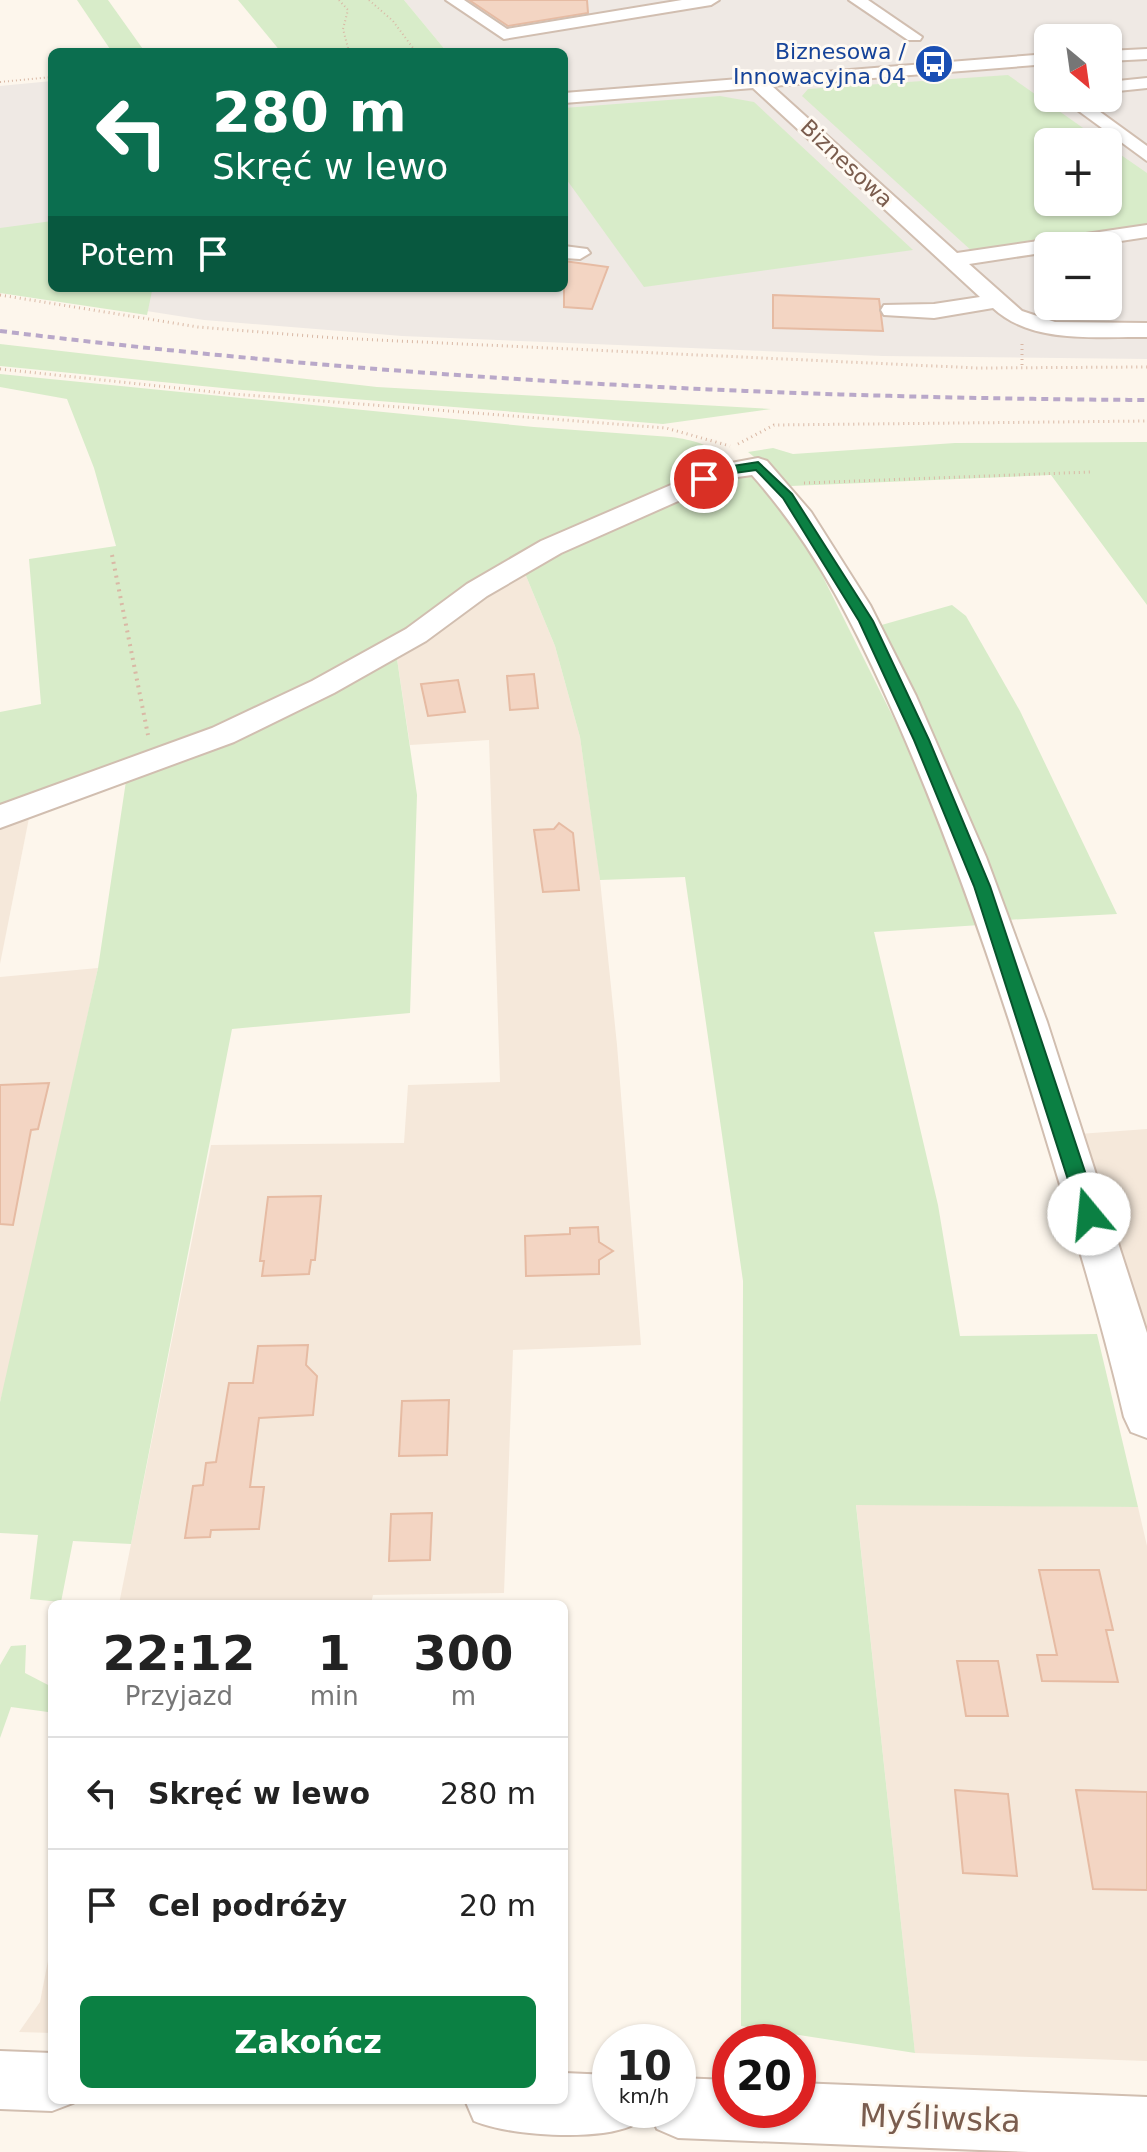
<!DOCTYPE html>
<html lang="pl">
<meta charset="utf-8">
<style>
:root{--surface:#fff;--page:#f6f6f6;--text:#222;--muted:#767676;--line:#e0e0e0;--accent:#0b8043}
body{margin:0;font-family:"DejaVu Sans",sans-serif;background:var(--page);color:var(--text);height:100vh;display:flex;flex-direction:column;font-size:30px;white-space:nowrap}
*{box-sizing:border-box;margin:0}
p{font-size:26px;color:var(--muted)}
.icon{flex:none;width:44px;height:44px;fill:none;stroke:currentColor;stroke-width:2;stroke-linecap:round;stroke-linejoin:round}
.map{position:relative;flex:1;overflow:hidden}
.side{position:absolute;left:48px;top:1600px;width:520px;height:504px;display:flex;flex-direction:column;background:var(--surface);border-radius:12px;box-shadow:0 2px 6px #0004}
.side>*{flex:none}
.hud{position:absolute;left:48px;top:48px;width:520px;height:244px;border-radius:12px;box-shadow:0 2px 6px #0004;background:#0b6e4f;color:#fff;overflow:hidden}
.needle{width:52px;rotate:151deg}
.buttons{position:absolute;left:1034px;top:24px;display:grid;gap:16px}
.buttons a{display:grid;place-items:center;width:88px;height:88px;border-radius:12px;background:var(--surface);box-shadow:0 2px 6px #0004;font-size:40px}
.speed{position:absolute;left:592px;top:2024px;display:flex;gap:16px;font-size:40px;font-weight:700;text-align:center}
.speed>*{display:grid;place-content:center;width:104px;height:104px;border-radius:50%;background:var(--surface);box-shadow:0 2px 6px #0004;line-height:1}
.speed small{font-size:20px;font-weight:400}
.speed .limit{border:12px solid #d22;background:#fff;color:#111}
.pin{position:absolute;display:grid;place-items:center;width:68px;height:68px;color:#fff;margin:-34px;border:4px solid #fff;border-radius:50%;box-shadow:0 2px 8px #0007}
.me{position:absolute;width:88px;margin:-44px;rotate:343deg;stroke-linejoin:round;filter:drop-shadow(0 0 6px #0008)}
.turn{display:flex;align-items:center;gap:28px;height:168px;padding:0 32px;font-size:36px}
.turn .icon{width:104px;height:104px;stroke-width:2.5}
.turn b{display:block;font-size:56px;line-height:68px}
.then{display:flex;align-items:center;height:76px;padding:0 32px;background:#0003;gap:16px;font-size:30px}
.eta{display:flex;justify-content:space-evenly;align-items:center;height:136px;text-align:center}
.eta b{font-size:48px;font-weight:700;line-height:56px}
.action{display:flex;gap:16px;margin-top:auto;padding:16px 32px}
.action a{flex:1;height:92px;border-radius:12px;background:var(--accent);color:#fff;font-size:32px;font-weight:700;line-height:92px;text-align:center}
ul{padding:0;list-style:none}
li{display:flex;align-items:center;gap:24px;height:112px;padding:0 32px;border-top:2px solid var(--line)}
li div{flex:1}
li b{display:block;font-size:30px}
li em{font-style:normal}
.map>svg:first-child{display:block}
.residential{fill:#f5e8da}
.industrial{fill:#efe9e4;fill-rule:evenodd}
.green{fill:#d8ecc9}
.building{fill:#f3d5c3;stroke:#e6bba3;stroke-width:2}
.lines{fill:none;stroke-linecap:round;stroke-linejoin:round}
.minor-casing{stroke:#d1beb0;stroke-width:4}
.path-far2{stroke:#d9b8a5;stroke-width:2;stroke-dasharray:1 3;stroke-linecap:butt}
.path-far1{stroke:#d9b8a5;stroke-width:3;stroke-dasharray:1 4;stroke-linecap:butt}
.path{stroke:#d9b8a5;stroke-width:4;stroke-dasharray:2 5;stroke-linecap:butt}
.minor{fill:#fff;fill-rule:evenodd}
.rail{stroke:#b9a8c9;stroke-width:4;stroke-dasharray:7 5;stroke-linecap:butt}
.route{fill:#0b8043;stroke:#07532c;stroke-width:2}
.labels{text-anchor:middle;stroke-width:6;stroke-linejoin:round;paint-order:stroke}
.far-transit-label{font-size:22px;fill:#164399;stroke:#fffaf3;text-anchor:end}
.far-street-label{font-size:22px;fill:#7a5c4d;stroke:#fffaf3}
.near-street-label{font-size:32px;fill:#7a5c4d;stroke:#fffaf3}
</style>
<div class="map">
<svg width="1147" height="2152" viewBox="0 0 1147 2152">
<rect width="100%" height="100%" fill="#fdf6ec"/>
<g class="residential">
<polygon points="524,571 555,646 580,737 599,870 617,1045 641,1345 513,1350 504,1593 373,1595 371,1604 119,1604 211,1145 404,1143 408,1085 500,1082 489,740 410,745 396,652"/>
<polygon points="0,811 30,813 0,964"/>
<polygon points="98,968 13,1354 0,1402 0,977"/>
<polygon points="1147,1129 1147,1347 1079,1134"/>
<polygon points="856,1504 1138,1507 1147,1546 1147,2061 915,2053"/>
<polygon points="52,1940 52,2033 19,2032 40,2002"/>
</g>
<path class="industrial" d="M404 0H1147V359L883 356 402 336 204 320 0 288V86L52 81V288H564V52H447ZM1048 38H1108V98H1048ZM1048 142H1108V202H1048ZM1048 246H1108V306H1048Z"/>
<g class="green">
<polygon points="77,0 108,0 145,52 112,52"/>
<polygon points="238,0 404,0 447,52 281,52"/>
<polygon points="1008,75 1103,142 1048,142 1048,202 1108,202 1108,146 1147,173 1147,228 974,253 802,96 808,89"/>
<polygon points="720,96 754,102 913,250 644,287 564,176 564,108"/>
<polygon points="52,221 52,288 143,288 152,291 147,315 0,293 0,228"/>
<polygon points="0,344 377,387 771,409 663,424 243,390 0,366"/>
<path d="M0 374 534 427 671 437C693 440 711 444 727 461L245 719 0 811V712L41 704 29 559 116 546 94 468 67 399 0 387Z"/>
<polygon points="1147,442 1147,605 1051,475 791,486 748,452 773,448 793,454 955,443"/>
<polygon points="736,473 754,477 778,496 811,553 910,751 980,925 874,932 938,1205 960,1336 1097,1334 1138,1507 856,1505 915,2053 741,2026 743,1281 685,877 600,880 580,737 555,646 524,571 576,543"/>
<polygon points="952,605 966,616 1020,711 1117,914 1006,920 878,626"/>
<polygon points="396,652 417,795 410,1013 232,1029 131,1544 73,1541 61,1602 30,1599 38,1535 0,1533 0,1402 98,968 126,781"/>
<polygon points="26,1645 25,1673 52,1687 48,1712 11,1707 0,1738 0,1665 11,1646"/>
</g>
<g class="building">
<polygon points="469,0 587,0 588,13 508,26"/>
<polygon points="564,261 608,267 592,309 564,307"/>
<polygon points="773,295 879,299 883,331 773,328"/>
<polygon points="534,674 538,708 510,710 507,676"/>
<polygon points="458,680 465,712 428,716 421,684"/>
<polygon points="559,823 573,833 579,890 543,892 534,830 554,829"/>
<polygon points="49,1083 38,1129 31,1130 13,1225 0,1224 0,1085"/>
<polygon points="321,1196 315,1260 311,1260 309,1274 262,1276 264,1261 260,1261 268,1197"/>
<polygon points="598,1227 599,1242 613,1251 599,1260 599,1274 526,1276 525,1236 570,1234 570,1228"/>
<polygon points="308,1345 306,1365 317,1376 313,1415 259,1418 250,1487 264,1487 259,1529 211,1530 210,1537 185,1538 193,1486 203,1485 206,1463 216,1462 229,1383 253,1383 258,1346"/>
<polygon points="449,1400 447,1455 399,1456 402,1401"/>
<polygon points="432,1513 430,1560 389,1561 391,1514"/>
<polygon points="1039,1570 1099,1570 1113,1630 1106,1630 1118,1682 1042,1681 1037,1655 1057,1655"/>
<polygon points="957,1661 998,1661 1008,1716 966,1716"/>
<polygon points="955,1790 1008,1794 1017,1876 963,1873"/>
<polygon points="1076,1790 1147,1792 1147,1890 1093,1889"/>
</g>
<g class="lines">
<defs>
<g id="minor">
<polygon points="446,0 464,0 507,29 682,0 719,0 711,5 504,39"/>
<polygon points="849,0 868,0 922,37 920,40 908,40"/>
<polygon points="1147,49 1147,59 1108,61 1108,51"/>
<path d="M1048 54V64L772 86 957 253 1147 225V237L1088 246H1048V252L969 264 1022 311 1055 322 1147 323V337C1096 336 1033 345 993 308L934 318 884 315 881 310 884 305 934 304 980 297 753 88 564 103V93Z"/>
<polygon points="1147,78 1147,88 1108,92 1108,82"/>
<polygon points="1061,98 1081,98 1147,146 1147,161"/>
<polygon points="564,246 587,249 590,253 580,259 564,258"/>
<path d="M758 458 767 461 811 512 870 605 916 696 986 857 1047 1022 1147 1333V1438L1131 1432 1124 1417C1100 1313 1068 1211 1037 1109 997 978 953 849 898 723 859 634 817 548 752 475L730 478 561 553 487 596 426 641 334 693 234 742 0 828V805L212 728 312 681 406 629 467 584 541 541 715 466Z"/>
<polygon points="0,2051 52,2053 52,2100 74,2100 73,2103 52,2111 0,2109"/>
<path d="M564 2073 610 2075V2110H638L631 2126C595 2141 511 2136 474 2121L465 2100H564Z"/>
<polygon points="678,2078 730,2080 730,2110 798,2110 798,2083 1147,2097 1147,2152 1029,2152 678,2138 657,2129 649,2110 678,2110"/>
</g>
</defs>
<use href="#minor" class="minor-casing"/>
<g class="path-far2">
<polyline points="339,0 348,10 343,29 348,48 344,52"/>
<polyline points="369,0 393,21 416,52"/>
<polyline points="0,82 52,77"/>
</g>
<g class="path-far1">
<polyline points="0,295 198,327 335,338 977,368 1147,367"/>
<polyline points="1022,344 1022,368"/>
<polyline points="0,369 233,394 666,428 730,446"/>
<polyline points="738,444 774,425 1147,421"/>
<polyline points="804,483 1091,472"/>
</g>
<polyline class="path" points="112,555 148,735"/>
<use href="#minor" class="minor"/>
<path class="rail" d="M0 331C381 378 763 398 1147 400"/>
</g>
<polygon class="route" points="758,462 792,494 873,621 929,740 990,886 1099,1214 1096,1220 1082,1220 1079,1214 974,886 914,740 859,621 783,498 756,470 727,474 704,483 698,479 720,468"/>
<defs>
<symbol id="bus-disc" viewBox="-11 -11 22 22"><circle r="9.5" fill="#1a4fb4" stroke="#fffaf3"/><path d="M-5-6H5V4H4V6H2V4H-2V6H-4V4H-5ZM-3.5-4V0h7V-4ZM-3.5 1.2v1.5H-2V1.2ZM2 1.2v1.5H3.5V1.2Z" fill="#fff"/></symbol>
</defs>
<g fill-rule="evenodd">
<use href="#bus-disc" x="912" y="42" width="44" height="44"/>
</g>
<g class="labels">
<g class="far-transit-label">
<text x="906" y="59">Biznesowa /<tspan x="906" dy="25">Innowacyjna 04</tspan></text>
</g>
<g class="far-street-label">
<text transform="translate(847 163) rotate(43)" y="8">Biznesowa</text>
</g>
<g class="near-street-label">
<text transform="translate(940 2118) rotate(2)" y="11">Myśliwska</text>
</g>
</g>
</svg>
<div class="buttons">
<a><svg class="needle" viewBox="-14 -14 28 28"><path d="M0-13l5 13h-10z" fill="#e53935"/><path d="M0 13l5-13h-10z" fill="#767676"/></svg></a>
<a>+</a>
<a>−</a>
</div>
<div class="speed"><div>10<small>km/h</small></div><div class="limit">20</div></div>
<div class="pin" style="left:704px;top:479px;background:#d93025"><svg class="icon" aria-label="arrive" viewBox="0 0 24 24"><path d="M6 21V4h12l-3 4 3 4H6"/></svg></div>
<svg class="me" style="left:1089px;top:1214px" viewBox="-20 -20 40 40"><circle r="19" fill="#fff"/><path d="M0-13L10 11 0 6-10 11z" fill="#0b8043"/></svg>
<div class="hud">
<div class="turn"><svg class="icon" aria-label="left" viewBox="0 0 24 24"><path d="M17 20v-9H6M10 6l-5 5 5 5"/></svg><div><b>280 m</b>Skręć w lewo</div></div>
<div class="then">Potem<svg class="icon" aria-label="arrive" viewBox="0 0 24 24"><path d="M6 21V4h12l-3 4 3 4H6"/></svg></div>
</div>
<section class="side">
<div class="eta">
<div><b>22:12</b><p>Przyjazd</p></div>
<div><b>1</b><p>min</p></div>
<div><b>300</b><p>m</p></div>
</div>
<ul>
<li><svg class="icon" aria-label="left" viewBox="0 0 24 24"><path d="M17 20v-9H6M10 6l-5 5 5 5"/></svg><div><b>Skręć w lewo</b></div><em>280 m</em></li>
<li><svg class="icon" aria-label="arrive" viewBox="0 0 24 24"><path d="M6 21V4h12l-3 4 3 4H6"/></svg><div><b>Cel podróży</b></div><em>20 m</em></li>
</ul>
<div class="action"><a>Zakończ</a></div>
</section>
</div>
